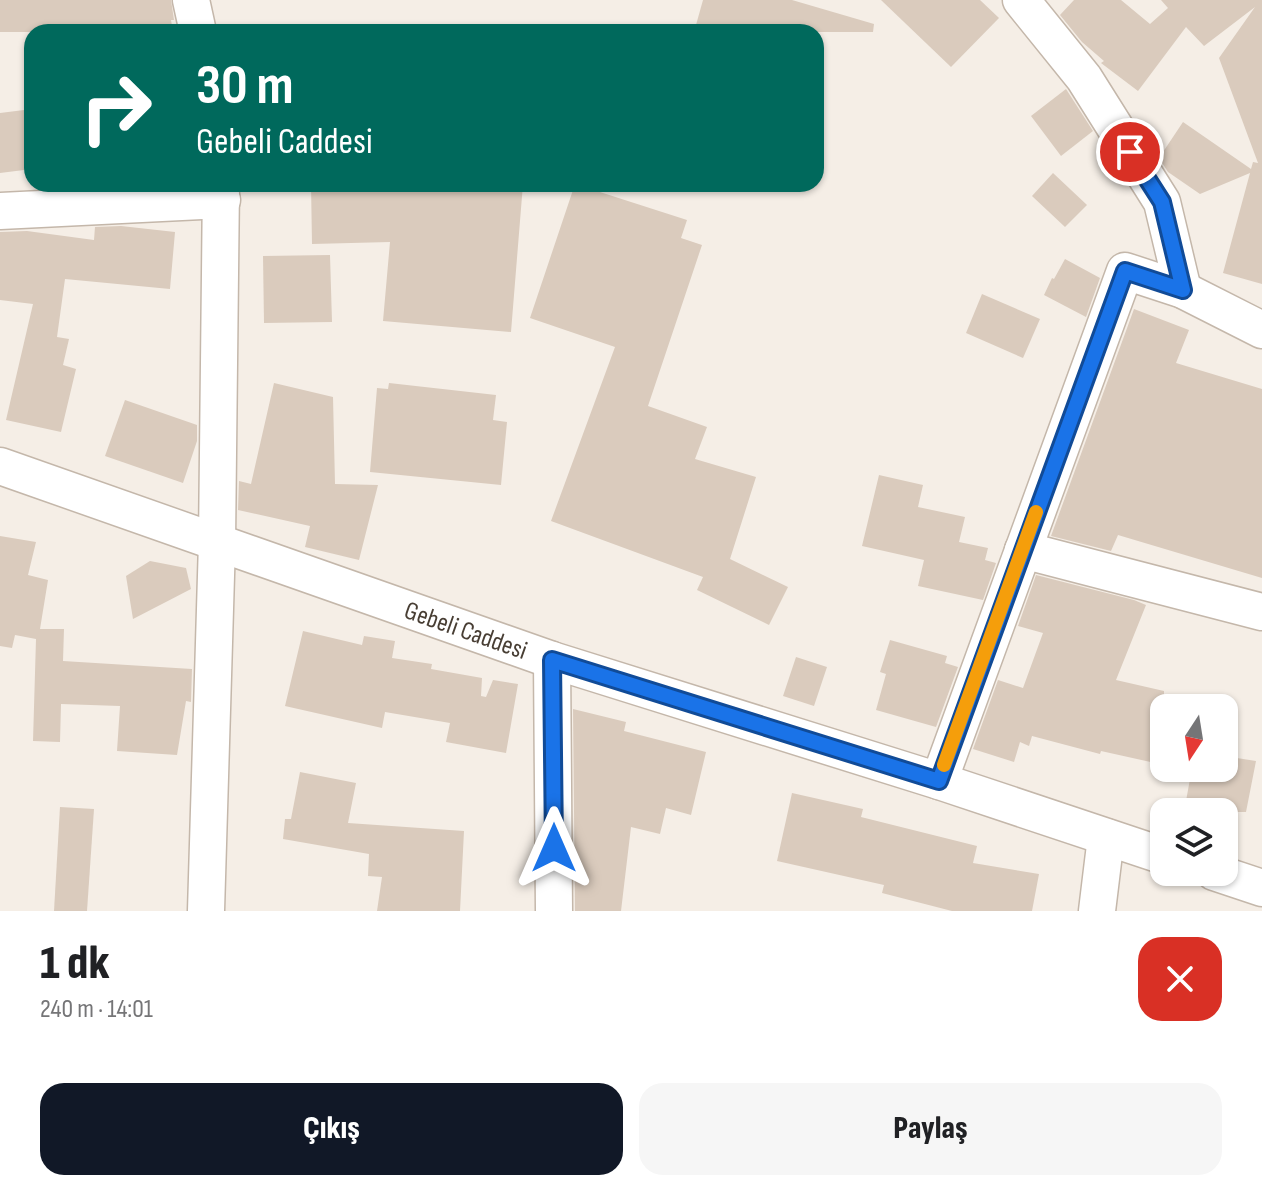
<!DOCTYPE html>
<html lang="tr">
<meta charset="utf-8">
<style>
:root{--surface:#fff;--page:#f6f6f6;--text:#202124;--muted:#757577;--accent:#111827}
body{margin:0;font-family:"Sofia Sans Condensed",sans-serif;background:var(--page);color:var(--text);height:100vh;display:flex;flex-direction:column;font-size:30px;white-space:nowrap}
*{box-sizing:border-box;margin:0}
p{font-size:26px;color:var(--muted)}
.icon{flex:none;width:44px;height:44px;fill:none;stroke:currentColor;stroke-width:2;stroke-linecap:round;stroke-linejoin:round}
.map{position:relative;height:911px;overflow:hidden}
.drawer{display:flex;flex-direction:column;background:var(--surface);flex:1}
.drawer>*{flex:none}
.hud{position:absolute;left:24px;top:24px;width:800px;height:168px;border-radius:24px;box-shadow:0 2px 6px #0004;background:#00695c;color:#fff;overflow:hidden}
.needle{width:52px;rotate:192deg}
.tools{position:absolute;left:1150px;top:694px;display:grid;gap:16px}
.tools a{display:grid;place-items:center;width:88px;height:88px;border-radius:16px;background:var(--surface);box-shadow:0 2px 6px #0004;font-size:40px}
.pin{position:absolute;display:grid;place-items:center;width:68px;height:68px;color:#fff;margin:-34px;border:4px solid #fff;border-radius:50%;box-shadow:0 2px 8px #0007}
.me{position:absolute;width:88px;margin:-44px;rotate:0deg;stroke-linejoin:round;filter:drop-shadow(0 0 6px #0008)}
.turn{display:flex;align-items:center;gap:28px;height:168px;padding:0 40px;font-size:36px}
.turn .icon{width:104px;height:104px;stroke-width:2.5}
.turn b{display:block;font-size:56px;line-height:68px}
.round{display:grid;place-items:center;flex:none;width:84px;height:84px;border-radius:24px;background:var(--page)}
.head{display:flex;align-items:center;justify-content:space-between;height:136px;padding:0 40px}
h1{font-size:48px;font-weight:800;line-height:60px}
.primary-button{display:flex;gap:16px;margin-top:auto;padding:16px 40px}
.primary-button a{flex:1;height:92px;border-radius:24px;background:var(--accent);color:#fff;font-size:32px;font-weight:800;line-height:92px;text-align:center}
.primary-button a+a{background:var(--page);color:var(--text)}
.map>svg:first-child{display:block}
.building{fill:#dacbbd}
.lines{fill:none;stroke-linecap:round;stroke-linejoin:round}
.minor-casing{stroke:#c4b7aa;stroke-width:39}
.minor{stroke:#fff;stroke-width:36}
.route-casing{stroke:#114b97;stroke-width:20}
.route{stroke:#1a73e8;stroke-width:14}
.slow{stroke:#f59e0b;stroke-width:14}
.labels{text-anchor:middle;stroke-width:7;stroke-linejoin:round;paint-order:stroke}
.street-label{font-size:26px;fill:#483e34;stroke:#fff}
</style>
<div class="map">
<svg width="1262" height="911" viewBox="0 0 1262 911">
<rect width="100%" height="100%" fill="#f5eee6"/>
<g class="building">
<polygon points="0,0 171,0 174,20 171,20 173,32 143,32 142,25 95,32 0,32"/>
<polygon points="703,0 792,0 874,24 873,32 694,32"/>
<polygon points="881,0 980,0 999,18 951,67"/>
<polygon points="1074,0 1121,0 1150,24 1168,8 1161,0 1262,0 1262,284 1223,273 1250,173 1200,194 1168,172 1159,158 1183,122 1251,169 1253,162 1258,163 1219,58 1255,7 1204,46 1186,27 1138,91 1101,63 1104,61 1082,42 1060,15"/>
<polygon points="1066,89 1093,131 1061,156 1031,116"/>
<polygon points="32,109 32,169 0,173 0,113"/>
<polygon points="1053,173 1087,205 1065,227 1032,196"/>
<polygon points="311,184 523,184 511,332 383,321 390,242 312,244"/>
<polygon points="575,184 687,220 681,238 702,245 648,406 707,427 695,459 756,477 730,559 788,587 769,625 697,590 703,577 551,521 615,347 530,318"/>
<polygon points="121,226 175,232 170,289 65,279 57,337 69,339 63,365 76,369 61,432 6,420 33,304 0,300 0,232 27,231 94,240 95,227"/>
<polygon points="330,255 332,322 264,323 263,256"/>
<polygon points="1065,259 1100,278 1086,317 1044,295 1052,278 1054,279"/>
<polygon points="982,294 1040,319 1023,358 966,333"/>
<polygon points="1134,309 1189,330 1176,363 1262,389 1262,578 1118,535 1111,551 1051,536"/>
<polygon points="274,383 333,397 335,484 378,485 359,560 305,547 310,526 238,510 239,481 251,484"/>
<polygon points="389,383 496,395 493,420 507,422 501,485 370,472 377,388 388,389"/>
<polygon points="125,400 197,425 197,441 183,483 105,456"/>
<polygon points="879,475 923,485 918,507 965,517 959,542 988,548 985,560 996,563 983,600 918,586 924,560 862,546"/>
<polygon points="0,536 36,542 28,575 48,580 40,629 64,629 63,661 192,669 191,702 186,701 177,755 117,751 120,706 61,704 60,742 33,741 36,639 15,635 12,648 0,646"/>
<polygon points="150,561 186,568 191,589 133,619 126,576"/>
<polygon points="1036,575 1134,600 1146,605 1116,680 1164,691 1164,765 1101,751 1100,754 1032,736 1029,746 1020,742 1014,762 973,749 998,680 1023,688 1043,633 1018,626"/>
<polygon points="303,631 362,645 364,636 395,641 392,658 432,664 431,669 482,678 481,696 486,697 493,680 518,684 506,753 446,742 450,723 385,712 382,728 285,706"/>
<polygon points="890,640 947,656 945,663 958,667 936,727 876,710 886,674 880,672"/>
<polygon points="796,657 827,667 814,706 783,696"/>
<polygon points="573,709 626,722 624,731 706,752 691,815 666,808 660,834 631,827 621,911 575,911"/>
<polygon points="1224,756 1256,761 1246,812 1184,812 1192,768 1224,768"/>
<polygon points="300,772 356,783 348,823 464,831 460,911 377,911 382,877 368,876 369,854 283,839 285,819 291,819"/>
<polygon points="792,793 863,809 861,817 977,846 973,863 1039,874 1032,911 952,911 882,893 884,885 777,861"/>
<polygon points="60,807 94,809 87,911 54,911"/>
</g>
<g class="lines">
<defs>
<g id="minor">
<polyline points="191,0 198,32"/>
<polyline points="1021,0 1084,78 1162,202 1183,290"/>
<polyline points="0,211 222,200"/>
<path id="s1" d="M0 466 552 660 939 781 1164 856"/>
<polyline points="1023,550 1262,612"/>
<polyline points="552,660 554,911"/>
<polyline points="939,781 1125,271 1183,290 1262,330"/>
<polyline points="1214,872 1262,888"/>
<polyline points="206,911 217,542 221,184"/>
<polyline points="1097,911 1106,837"/>
</g>
</defs>
<use href="#minor" class="minor-casing"/>
<use href="#minor" class="minor"/>
</g>
<g class="lines">
<defs>
<polyline id="route" points="554,848 552,660 939,781 1125,271 1183,290 1162,202 1130,152"/>
</defs>
<use href="#route" class="route-casing"/>
<use href="#route" class="route"/>
<polyline class="slow" points="944,765 1036,512"/>
</g>
<g class="labels">
<g class="street-label">
<text dy="9" stroke="none"><textPath href="#s1" startOffset="494">Gebeli Caddesi</textPath></text>
</g>
</g>
</svg>
<div class="tools">
<a><svg class="needle" viewBox="-14 -14 28 28"><path d="M0-13l5 13h-10z" fill="#e53935"/><path d="M0 13l5-13h-10z" fill="#757577"/></svg></a>
<a><svg class="icon" aria-label="layers" viewBox="0 0 24 24"><path d="M12 4l9 5-9 5-9-5zM3 14l9 5 9-5"/></svg></a>
</div>
<div class="pin" style="left:1130px;top:152px;background:#d93025"><svg class="icon" aria-label="arrive" viewBox="0 0 24 24"><path d="M6 21V4h12l-3 4 3 4H6"/></svg></div>
<svg class="me" style="left:554px;top:848px" viewBox="-20 -20 40 40"><path d="M0-17L14 15 0 8-14 15z" fill="#1a73e8" stroke="#fff" stroke-width="4"/></svg>
<div class="hud">
<div class="turn"><svg class="icon" aria-label="right" viewBox="0 0 24 24"><path d="M7 20v-9h11M14 6l5 5-5 5"/></svg><div><b>30 m</b>Gebeli Caddesi</div></div>
</div>
</div>
<section class="drawer">
<div class="head"><div><h1>1 dk</h1><p>240 m · 14:01</p></div><a class="round" style="background:#d93025;color:#fff"><svg class="icon" aria-label="close" viewBox="0 0 24 24"><path d="M6 6l12 12M18 6L6 18"/></svg></a></div>
<div class="primary-button"><a>Çıkış</a><a>Paylaş</a></div>
</section>
